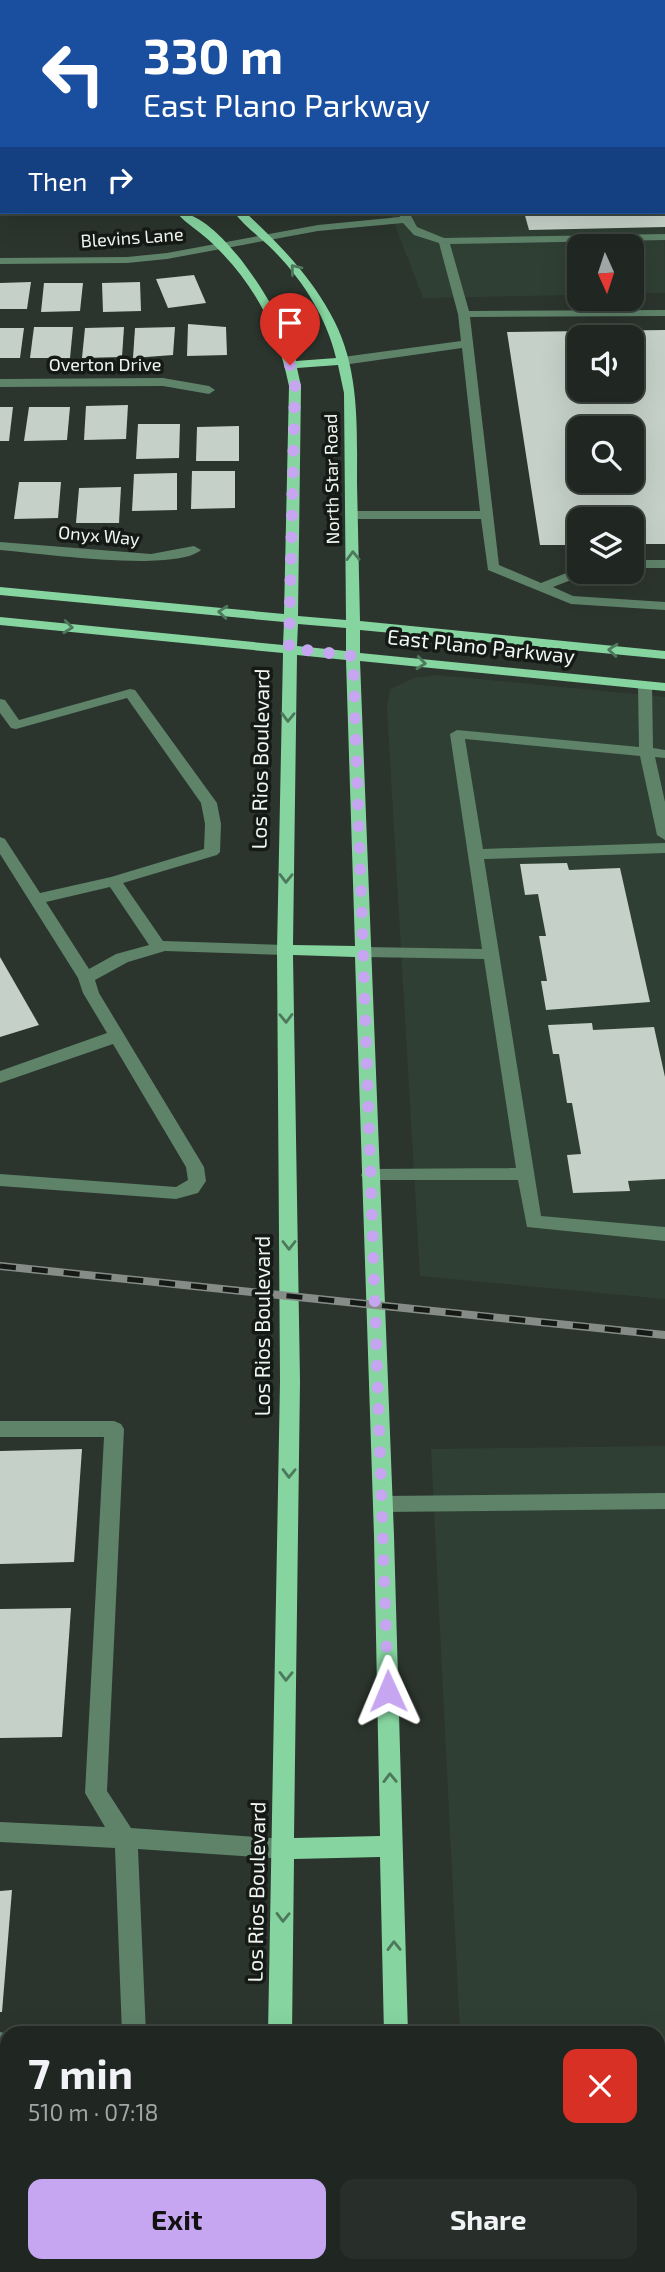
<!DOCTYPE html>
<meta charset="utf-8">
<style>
:root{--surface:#202722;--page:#282f2a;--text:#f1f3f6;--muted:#a2a5a5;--line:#3d4440;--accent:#c6a6f0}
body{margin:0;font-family:"Exo 2",sans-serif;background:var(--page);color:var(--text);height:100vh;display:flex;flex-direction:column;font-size:26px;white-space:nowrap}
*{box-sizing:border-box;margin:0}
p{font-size:23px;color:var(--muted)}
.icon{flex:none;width:38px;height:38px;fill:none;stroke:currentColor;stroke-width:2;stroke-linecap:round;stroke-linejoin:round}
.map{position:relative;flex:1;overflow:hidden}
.details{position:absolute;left:0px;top:2026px;width:665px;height:247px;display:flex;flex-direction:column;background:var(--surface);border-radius:21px 21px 0 0;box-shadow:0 7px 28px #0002,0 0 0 2px var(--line)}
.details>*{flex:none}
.banner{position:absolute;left:0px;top:0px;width:665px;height:214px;box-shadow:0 7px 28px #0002,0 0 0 2px var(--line);background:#1a4fa0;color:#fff;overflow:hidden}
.needle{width:46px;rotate:177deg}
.fabs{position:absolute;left:567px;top:234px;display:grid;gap:14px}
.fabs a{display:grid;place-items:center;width:77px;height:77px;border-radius:14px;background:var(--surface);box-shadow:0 7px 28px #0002,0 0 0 2px var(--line);font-size:35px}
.pin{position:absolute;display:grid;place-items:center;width:60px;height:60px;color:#fff;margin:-72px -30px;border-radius:50% 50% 50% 0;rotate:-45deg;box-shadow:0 0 7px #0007}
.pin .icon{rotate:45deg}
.me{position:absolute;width:77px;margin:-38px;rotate:359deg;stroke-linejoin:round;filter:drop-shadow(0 0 5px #0008)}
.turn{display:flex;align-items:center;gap:24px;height:147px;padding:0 28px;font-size:32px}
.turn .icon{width:91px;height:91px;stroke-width:2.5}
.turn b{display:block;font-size:49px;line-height:60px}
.then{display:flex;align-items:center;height:66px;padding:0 28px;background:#0003;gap:14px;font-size:26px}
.round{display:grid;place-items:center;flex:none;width:74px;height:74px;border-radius:14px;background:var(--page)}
.headline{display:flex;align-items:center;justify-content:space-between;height:119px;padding:0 28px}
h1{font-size:42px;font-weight:700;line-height:52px}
.cta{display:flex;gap:14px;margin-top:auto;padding:14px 28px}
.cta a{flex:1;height:80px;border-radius:14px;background:var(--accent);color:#111;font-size:28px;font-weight:700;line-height:80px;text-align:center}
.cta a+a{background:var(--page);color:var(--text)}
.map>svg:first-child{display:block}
.built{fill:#303f34}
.building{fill:#c5d1c8;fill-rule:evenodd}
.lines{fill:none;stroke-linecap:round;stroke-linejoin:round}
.minor{fill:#5e8369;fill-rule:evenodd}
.major{fill:#86d5a0;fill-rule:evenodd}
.rail-casing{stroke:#868d88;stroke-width:8}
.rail{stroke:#161a17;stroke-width:5;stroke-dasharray:16;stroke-linecap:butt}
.oneway{stroke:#4e785c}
.route{stroke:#c6a6f0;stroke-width:12;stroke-dasharray:0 21.6}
.labels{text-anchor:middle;stroke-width:7;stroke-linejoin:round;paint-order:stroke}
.far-street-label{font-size:18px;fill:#f0f6f2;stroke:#161a17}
.street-label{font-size:21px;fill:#f0f6f2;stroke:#161a17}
</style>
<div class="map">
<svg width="665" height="2272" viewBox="0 0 665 2272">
<rect width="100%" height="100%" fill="#2b342d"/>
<g class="built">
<polygon points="663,24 665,293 632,293 632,247 579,247 579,295 423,298 390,212 663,212"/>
<polygon points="437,675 665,697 665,1299 420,1276 387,708 390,689 414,678"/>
<polygon points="665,1446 665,2272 472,2272 472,2266 658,2266 658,2034 460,2033 431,1449"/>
</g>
<g class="building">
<polygon points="524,212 665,212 665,227 529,230"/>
<polygon points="194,275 206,303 168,308 156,279"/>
<polygon points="31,282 27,309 0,309 0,283"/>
<polygon points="140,282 141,311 103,312 102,283"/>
<polygon points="44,283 83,283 80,311 41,312"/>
<polygon points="188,324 226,327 227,355 187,356"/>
<polygon points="34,327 73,327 70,358 30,358"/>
<polygon points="124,327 122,357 82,358 85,328"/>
<polygon points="175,327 173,355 133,358 135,328"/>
<polygon points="0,328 24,328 20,358 0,358"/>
<path d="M665 330V544H632V520H579V545H540L507 332ZM579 338H632V390H579ZM579 429H632V481H579Z"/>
<polygon points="128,405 126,439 84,440 86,406"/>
<polygon points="0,407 13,407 9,441 0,441"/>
<polygon points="29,407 70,407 67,440 24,441"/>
<polygon points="138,424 180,424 179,458 136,459"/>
<polygon points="239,426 239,461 196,461 197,427"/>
<polygon points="192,471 235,471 235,508 191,509"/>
<polygon points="177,473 177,510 132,511 134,474"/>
<polygon points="19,482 61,482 58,518 14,519"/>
<polygon points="121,487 119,523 76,523 79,488"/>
<polygon points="567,863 569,870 620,868 650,1002 546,1010 541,981 547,981 539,936 546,936 538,894 525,895 520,864"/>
<polygon points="0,957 39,1025 0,1037"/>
<polygon points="592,1023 593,1030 654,1027 665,1077 665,1179 628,1181 630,1191 573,1193 567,1155 581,1154 572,1103 567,1103 559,1054 553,1054 548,1025"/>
<polygon points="82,1449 74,1562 0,1564 0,1451"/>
<polygon points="71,1608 62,1737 0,1738 0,1609"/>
<polygon points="12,1890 2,2012 0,2012 0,1891"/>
<polygon points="7,2073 7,2116 0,2116 0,2074"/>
</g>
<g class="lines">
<g class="minor">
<rect x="663" y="80" width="2" height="6"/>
<polygon points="0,161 2,161 0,169"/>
<polygon points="399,212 409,212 417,227 444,238 665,234 665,240 450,244 469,311 665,310 665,316 470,317 499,565 541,583 579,568 579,572 586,572 584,575 553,587 573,596 665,602 665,610 571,604 488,570 481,519 352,519 345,515 352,511 480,511 462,348 343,365 337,361 343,357 461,341 458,314 439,243 414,235 403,223 318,231 167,259 127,263 0,264 0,258 127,257 167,253 318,225 400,217"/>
<polygon points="163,378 209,386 215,390 209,394 163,386 0,387 0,379"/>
<path d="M0 542 151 554 194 546 201 550C174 573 39 553 0 550Z"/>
<rect x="632" y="560" width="33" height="8"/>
<polygon points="645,681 652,685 653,748 665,750 665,758 655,757 665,802 665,840 657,835 640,756 465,739 483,849 665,843 665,853 484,859 541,1216 665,1227 665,1241 527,1227 518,1180 364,1180 361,1175 364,1170 370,1169 516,1168 484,959 364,957 356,952 364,947 482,949 450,734 457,730 639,747 638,685"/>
<path d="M130 689 135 690 217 803 221 824 220 852 217 855 123 883 163 941 285 945 293 950 285 955 165 951 128 962 95 980 99 993 204 1167 206 1181 198 1193 176 1199 0 1186V1174L176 1187 188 1180 186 1167 113 1044 0 1083V1071L107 1033 83 993 78 978 0 854V837L5 839 40 893 111 877 204 849 205 824 201 803 127 698 16 729 11 728 0 713V699L5 700 19 720ZM110 887 149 945 116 954 89 969 46 902Z"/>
<polygon points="0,1421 114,1421 121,1424 124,1429 107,1791 131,1828 284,1839 292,1842 295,1849 292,1856 284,1859 138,1849 146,2034 122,2034 115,1848 0,1842 0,1822 105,1827 85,1793 104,1437 0,1437"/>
<polygon points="665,1493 665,1509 383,1512 376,1510 373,1504 376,1498 383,1496"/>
<polygon points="0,2032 10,2034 7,2034 7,2056 0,2056"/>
<rect x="0" y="2126" width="7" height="24"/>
<polygon points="7,2240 7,2266 0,2267 0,2241"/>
<polygon points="142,2266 168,2266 167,2272 141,2272"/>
</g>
<g class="major">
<rect x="0" y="91" width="2" height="7"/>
<rect x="0" y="119" width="2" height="6"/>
<path d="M176 212C222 212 286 320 296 361L336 358C327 318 302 279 273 250 260 237 244 226 234 212H245C278 243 308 273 330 313 360 365 357 425 357 483 358 529 359 575 360 621L665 651V659L360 630V653L665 683V691L360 661 394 1536 408 2034H384L380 1857 294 1859 292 2034H268L280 1381 277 950 283 653 0 625V617L283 645 284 622 0 595V587L284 614 289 386C277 328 256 286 213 244 201 232 186 224 176 212ZM338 365 344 393 346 620 298 616 301 386 297 368ZM298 624 346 628V651L297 646ZM297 655 346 660 355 946 293 945ZM293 955 355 957 374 1536 380 1836 294 1838 300 1381Z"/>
<rect x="263" y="2266" width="26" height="6"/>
<rect x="390" y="2266" width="26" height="6"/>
</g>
<defs>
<polyline id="rail" points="0,1266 665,1335"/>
</defs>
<use href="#rail" class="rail-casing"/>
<use href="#rail" class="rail"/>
</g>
<defs><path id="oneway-chevron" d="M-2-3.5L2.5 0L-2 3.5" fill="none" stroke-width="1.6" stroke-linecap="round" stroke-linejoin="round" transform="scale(1.75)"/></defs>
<g class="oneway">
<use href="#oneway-chevron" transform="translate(295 269) rotate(-129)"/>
<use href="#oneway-chevron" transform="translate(353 556) rotate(-91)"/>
<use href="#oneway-chevron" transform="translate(223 612) rotate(-175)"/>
<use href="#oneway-chevron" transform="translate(68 627) rotate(6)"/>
<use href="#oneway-chevron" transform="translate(613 650) rotate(-175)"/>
<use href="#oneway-chevron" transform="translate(421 663) rotate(6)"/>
<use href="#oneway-chevron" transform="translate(288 717) rotate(91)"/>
<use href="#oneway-chevron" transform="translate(286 878) rotate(91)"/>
<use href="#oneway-chevron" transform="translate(286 1018) rotate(89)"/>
<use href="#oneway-chevron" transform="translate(289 1245) rotate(90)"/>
<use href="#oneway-chevron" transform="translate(289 1473) rotate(91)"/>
<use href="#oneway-chevron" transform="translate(286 1676) rotate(91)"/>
<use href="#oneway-chevron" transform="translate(390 1778) rotate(-91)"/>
<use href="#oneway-chevron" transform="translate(283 1917) rotate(91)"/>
<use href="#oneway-chevron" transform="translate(394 1946) rotate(-91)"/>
</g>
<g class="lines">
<polyline class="route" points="290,365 295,386 289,648 353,656 388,1691"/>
</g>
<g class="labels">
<g class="far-street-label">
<text transform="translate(132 238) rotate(-4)" y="6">Blevins Lane</text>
<text x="105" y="371">Overton Drive</text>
<text transform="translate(332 479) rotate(-91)" y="6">North Star Road</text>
<text transform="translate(99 536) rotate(5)" y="6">Onyx Way</text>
</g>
<g class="street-label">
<text transform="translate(481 647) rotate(6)" y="7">East Plano Parkway</text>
<text transform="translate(261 759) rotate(-89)" y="7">Los Rios Boulevard</text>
<text transform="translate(263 1326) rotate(-90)" y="7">Los Rios Boulevard</text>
<text transform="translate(257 1892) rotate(-89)" y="7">Los Rios Boulevard</text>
</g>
</g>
</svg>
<div class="fabs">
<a><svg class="needle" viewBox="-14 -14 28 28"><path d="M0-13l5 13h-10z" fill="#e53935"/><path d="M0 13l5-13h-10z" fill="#a2a5a5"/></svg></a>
<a><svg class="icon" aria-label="sound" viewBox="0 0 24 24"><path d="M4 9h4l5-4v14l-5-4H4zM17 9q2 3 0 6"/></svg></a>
<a><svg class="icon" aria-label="search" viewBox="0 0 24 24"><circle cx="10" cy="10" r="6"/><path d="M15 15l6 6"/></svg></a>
<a><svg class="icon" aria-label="layers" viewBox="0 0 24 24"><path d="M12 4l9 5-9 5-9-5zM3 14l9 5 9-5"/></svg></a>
</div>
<div class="pin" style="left:290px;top:365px;background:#d93025"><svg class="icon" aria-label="arrive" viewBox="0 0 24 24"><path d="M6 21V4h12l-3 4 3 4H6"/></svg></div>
<svg class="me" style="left:388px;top:1691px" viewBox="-20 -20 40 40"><path d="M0-17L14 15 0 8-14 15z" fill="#c6a6f0" stroke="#fff" stroke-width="4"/></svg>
<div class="banner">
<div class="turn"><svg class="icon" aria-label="left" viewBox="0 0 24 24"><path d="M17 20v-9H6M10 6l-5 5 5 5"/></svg><div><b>330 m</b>East Plano Parkway</div></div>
<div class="then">Then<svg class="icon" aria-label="right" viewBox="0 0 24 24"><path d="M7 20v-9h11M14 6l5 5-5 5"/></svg></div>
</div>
<section class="details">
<div class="headline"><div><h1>7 min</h1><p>510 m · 07:18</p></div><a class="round" style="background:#d93025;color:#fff"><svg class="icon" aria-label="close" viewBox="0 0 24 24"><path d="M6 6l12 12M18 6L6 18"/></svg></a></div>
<div class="cta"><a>Exit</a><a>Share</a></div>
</section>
</div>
